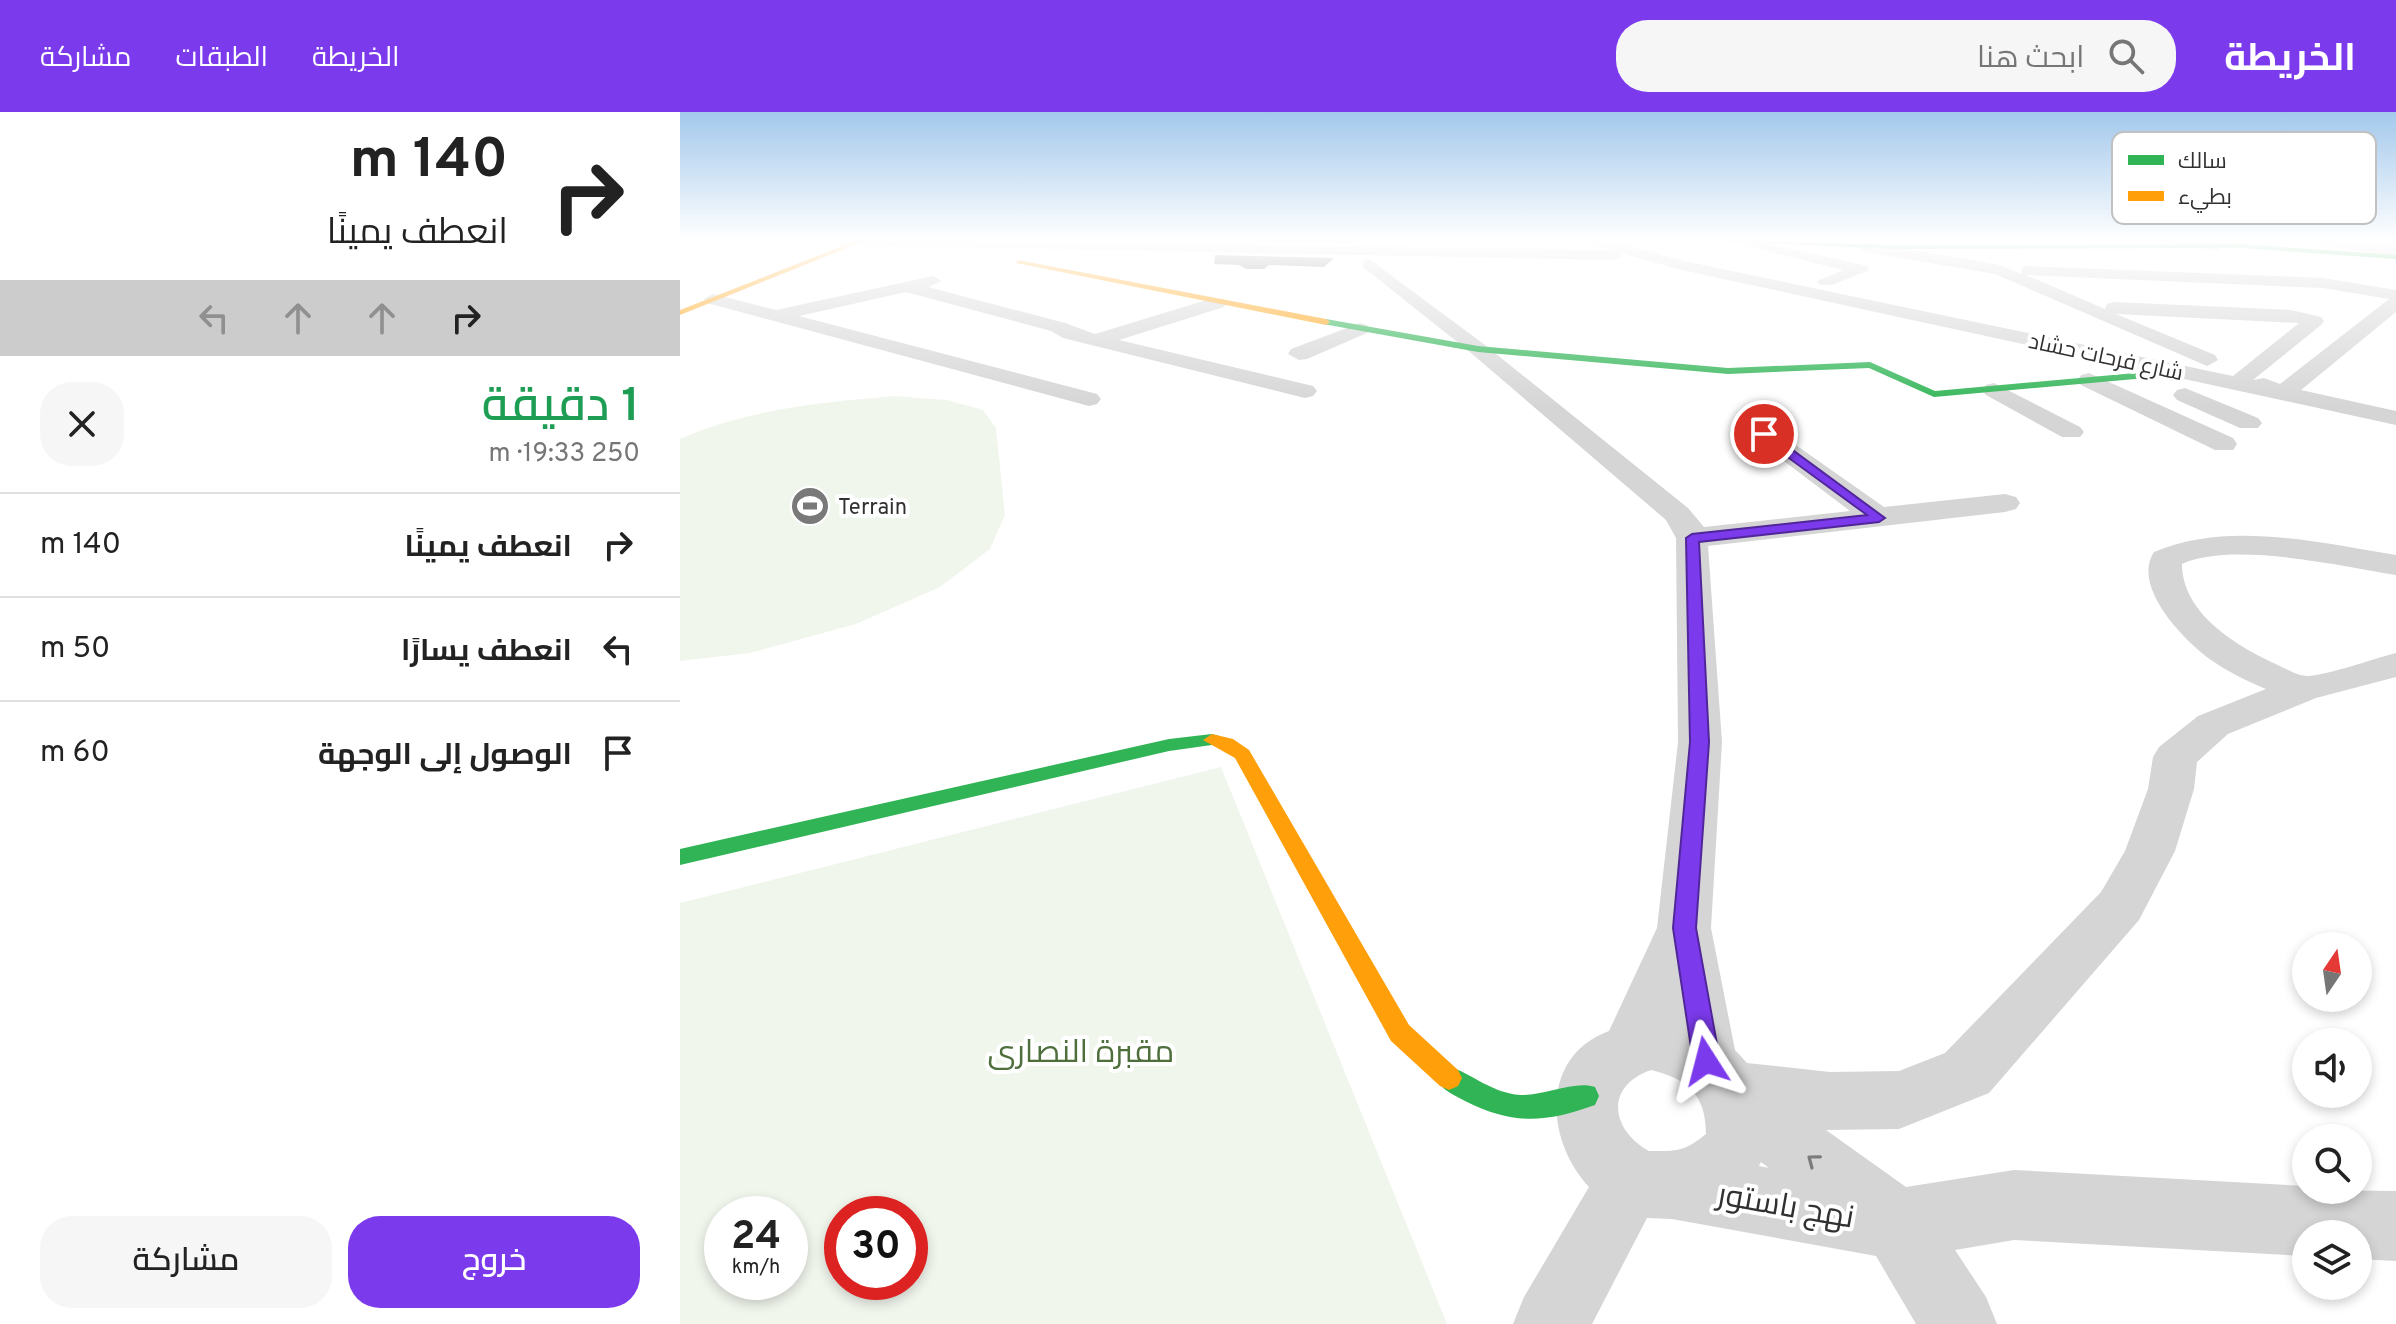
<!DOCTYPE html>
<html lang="ar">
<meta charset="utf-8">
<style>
:root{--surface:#fff;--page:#f6f6f6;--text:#222;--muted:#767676;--line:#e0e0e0;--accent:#7c3aed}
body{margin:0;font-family:Overpass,Cairo,sans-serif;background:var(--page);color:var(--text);direction:rtl;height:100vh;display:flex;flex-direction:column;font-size:30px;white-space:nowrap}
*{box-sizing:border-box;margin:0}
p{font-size:26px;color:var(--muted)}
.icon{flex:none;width:44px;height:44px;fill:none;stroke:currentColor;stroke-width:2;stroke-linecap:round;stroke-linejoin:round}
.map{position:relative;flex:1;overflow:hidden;direction:ltr}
.details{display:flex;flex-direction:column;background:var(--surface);width:680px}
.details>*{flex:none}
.guide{background:#fff;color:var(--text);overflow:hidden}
.needle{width:52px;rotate:13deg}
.buttons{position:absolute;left:1612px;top:820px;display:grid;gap:16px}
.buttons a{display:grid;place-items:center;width:80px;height:80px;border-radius:50%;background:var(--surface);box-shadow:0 4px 12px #0003;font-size:40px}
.speed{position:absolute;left:24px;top:1084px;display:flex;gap:16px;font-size:40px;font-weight:700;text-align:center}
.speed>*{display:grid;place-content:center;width:104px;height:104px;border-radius:50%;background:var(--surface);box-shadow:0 4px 12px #0003;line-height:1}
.speed small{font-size:20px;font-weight:400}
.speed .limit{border:12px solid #d22;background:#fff;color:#111}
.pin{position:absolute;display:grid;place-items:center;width:68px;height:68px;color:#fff;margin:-34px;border:4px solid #fff;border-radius:50%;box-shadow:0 2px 8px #0007}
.me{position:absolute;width:88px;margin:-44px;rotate:351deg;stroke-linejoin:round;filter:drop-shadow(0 0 6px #0008)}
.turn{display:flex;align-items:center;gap:28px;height:168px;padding:0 40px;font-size:36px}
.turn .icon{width:104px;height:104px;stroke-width:2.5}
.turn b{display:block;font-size:56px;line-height:68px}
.lanes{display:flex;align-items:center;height:76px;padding:0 40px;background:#0003;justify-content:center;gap:40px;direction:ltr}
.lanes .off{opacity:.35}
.round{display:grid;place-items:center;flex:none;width:84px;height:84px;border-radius:32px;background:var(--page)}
.headline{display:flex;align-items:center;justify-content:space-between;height:136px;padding:0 40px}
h1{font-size:48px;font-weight:600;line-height:60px;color:#1e9e55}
.primary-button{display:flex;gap:16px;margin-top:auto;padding:16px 40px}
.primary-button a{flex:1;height:92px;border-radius:32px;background:var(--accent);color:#fff;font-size:32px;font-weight:600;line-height:92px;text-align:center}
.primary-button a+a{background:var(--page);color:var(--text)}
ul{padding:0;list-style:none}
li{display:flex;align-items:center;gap:24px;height:104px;padding:0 40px;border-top:2px solid var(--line)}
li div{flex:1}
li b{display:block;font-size:30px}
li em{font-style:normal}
header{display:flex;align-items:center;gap:48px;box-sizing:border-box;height:112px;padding:0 40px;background:var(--accent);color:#fff}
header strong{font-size:38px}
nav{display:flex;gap:44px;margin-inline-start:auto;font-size:28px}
.search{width:560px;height:72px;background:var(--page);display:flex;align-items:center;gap:20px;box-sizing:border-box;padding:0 28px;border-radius:32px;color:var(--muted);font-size:30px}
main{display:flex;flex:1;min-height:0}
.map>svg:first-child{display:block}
.green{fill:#f1f6ed;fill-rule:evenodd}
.building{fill:#808080}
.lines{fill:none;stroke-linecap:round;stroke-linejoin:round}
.street{fill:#d5d5d5;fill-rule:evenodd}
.fast{fill:#30b455;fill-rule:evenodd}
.slow{fill:#ff9f0a;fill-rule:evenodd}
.oneway{stroke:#7b7b7b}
.route{fill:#7c3aed;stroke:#51269a;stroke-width:2}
.labels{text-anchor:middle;stroke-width:8;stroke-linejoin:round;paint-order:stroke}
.far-street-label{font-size:22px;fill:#313131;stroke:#fff}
.far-poi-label{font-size:22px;fill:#313131;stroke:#fff;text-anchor:start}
.near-park-label{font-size:32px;fill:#4e6e3c;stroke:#fff}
.near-street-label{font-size:32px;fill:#313131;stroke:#fff}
.key{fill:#fff;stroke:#c1c1c1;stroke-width:2}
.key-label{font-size:22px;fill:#313131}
</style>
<header>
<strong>الخريطة</strong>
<div class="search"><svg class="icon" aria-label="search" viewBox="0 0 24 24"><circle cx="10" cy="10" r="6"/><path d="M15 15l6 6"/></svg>ابحث هنا</div>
<nav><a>الخريطة</a><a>الطبقات</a><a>مشاركة</a></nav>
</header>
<main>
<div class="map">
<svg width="1716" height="1212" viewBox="0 0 1716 1212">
<rect width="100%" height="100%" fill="#fff"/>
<g class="green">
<path d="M215 284 267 288 303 298 316 316 325 403 310 437 260 475 176 512 70 541 0 549V327C68 297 142 290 215 284Z"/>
<path d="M541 655 767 1212H0V791ZM110 1102V1170H42V1102ZM230 1102V1170H162V1102Z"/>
</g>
<g class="building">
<polygon points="515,126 676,126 670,131 519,129"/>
<polygon points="535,143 654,146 644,155 589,153 584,157 566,157 559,153 534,152"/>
</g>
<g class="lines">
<g class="street">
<path d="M158 126 930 138 895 126H919L1004 149 1553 264 1619 211 1436 202 1535 243 1538 248 1527 254 1315 162 1185 140 1177 135 1185 130 1319 153 1341 162 1342 155 1348 154 1643 166 1716 178V200L1621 278 1716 299V313L1002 158 941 141 940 146 934 148 163 133 158 132ZM1346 163 1643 176 1709 187 1600 272 1584 266 1573 268 1641 213 1644 209 1641 205 1611 198 1434 190 1427 192 1425 197Z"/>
<polygon points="1479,126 1514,126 1541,131 1544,134 1536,139 1486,130"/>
<polygon points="1616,126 1653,126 1716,135 1716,145 1623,130"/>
<polygon points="1070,127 1187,154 1189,158 1152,173 1140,173 1137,169 1163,158 1065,134 1063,131"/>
<path d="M689 147 805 233 1008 396 1024 415 1170 399 1075 327 1071 322 1075 317H1093L1204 395 1325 382 1336 385 1340 391 1336 397 1325 400 1028 434 1042 630 1031 816 1055 938 1067 951 1150 960 1219 959 1265 941 1421 780 1445 739 1468 677 1473 645 1479 635 1518 604 1586 577C1567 569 1548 560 1531 548 1504 529 1451 474 1474 440 1549 408 1639 431 1716 443V463C1661 454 1552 429 1502 452 1502 502 1558 535 1598 553 1606 557 1618 564 1627 564 1649 563 1692 547 1716 541V565L1636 586 1548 622 1517 650 1514 677 1495 739 1459 808 1309 981 1219 1017 1146 1018 1226 1075 1334 1058 1626 1074V1078L1716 1079V1149L1678 1147V1122H1626V1144L1334 1128 1275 1138 1306 1185 1317 1212H1236L1196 1144 992 1107 967 1106 912 1212H833L844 1185 909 1075C865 1028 860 944 929 919L977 816 998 630 996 426 986 408 791 241 683 155V149ZM971 958C1008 967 1026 983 1026 1022 1004 1040 997 1039 969 1039 930 1017 925 974 971 958ZM1081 1050 1089 1056 1079 1054Z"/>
<polygon points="253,164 262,169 248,175 385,211 415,222 530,187 544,187 546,191 544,195 439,228 633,274 637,279 633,284 625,286 383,226 371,219 226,180 119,204 417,282 421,287 417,292 409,294 27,191 24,187 33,182 96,198"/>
<polygon points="680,211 687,213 690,217 687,221 627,247 619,248 608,242 611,237"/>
<polygon points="1409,261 1553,326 1557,332 1553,338 1535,338 1401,273 1398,268 1401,263"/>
<polygon points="1314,271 1400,315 1404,320 1400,325 1382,325 1306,283 1302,278 1306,273"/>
<polygon points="1505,276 1578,306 1582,311 1578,316 1560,316 1497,288 1493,283 1497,278"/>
</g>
<g class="fast">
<polygon points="953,126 1222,133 1562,132 1716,143 1716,147 1562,136 1222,137"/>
<polygon points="646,207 798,234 1048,256 1190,250 1255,279 1500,257 1505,260 1500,263 1254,285 1189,256 1048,262 798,240 643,212"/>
<polygon points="532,622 539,624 541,628 539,632 489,639 0,753 0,737 489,627"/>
<path d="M769 954C793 963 813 981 840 983 863 984 895 968 915 975L919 984 915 993C865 1011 833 1013 785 989 774 983 761 978 756 966L760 958Z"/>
</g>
<g class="slow">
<polygon points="183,126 192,126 0,203 0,198"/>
<polygon points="338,148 646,207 650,210 646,213 336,151"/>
<polygon points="532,622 553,627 569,638 729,913 778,958 782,966 778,974 769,978 760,974 711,929 555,646 523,628"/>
</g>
</g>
<defs><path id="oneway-chevron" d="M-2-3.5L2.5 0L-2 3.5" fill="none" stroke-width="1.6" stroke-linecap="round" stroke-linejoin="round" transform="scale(2)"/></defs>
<use class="oneway" href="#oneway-chevron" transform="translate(1133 1048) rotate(-143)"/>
<linearGradient id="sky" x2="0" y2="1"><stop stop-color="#a3c8ec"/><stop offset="0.43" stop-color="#fff"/><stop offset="1" stop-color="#fff" stop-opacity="0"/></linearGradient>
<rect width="1716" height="296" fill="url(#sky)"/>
<polygon class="route" points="1080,320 1088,320 1205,406 1199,410 1019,430 1029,630 1016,816 1040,949 1036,958 1026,961 1017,958 1013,949 993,816 1010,630 1006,426 1012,422 1187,403 1080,325"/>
<defs>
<symbol id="stadium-disc" viewBox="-11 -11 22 22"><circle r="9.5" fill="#797979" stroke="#fff"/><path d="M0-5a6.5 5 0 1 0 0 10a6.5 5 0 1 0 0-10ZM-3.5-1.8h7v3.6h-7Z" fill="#fff"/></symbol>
</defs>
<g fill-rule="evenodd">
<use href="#stadium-disc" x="108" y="372" width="44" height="44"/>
</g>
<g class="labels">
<g class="far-street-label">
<text transform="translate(1426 244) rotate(12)" y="8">شارع فرحات حشاد</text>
</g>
<g class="far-poi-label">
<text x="158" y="402">Terrain</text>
</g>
<g class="near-park-label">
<text x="401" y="950">مقبرة النصارى</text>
</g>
<g class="near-street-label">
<text transform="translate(1106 1093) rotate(10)" y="11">نهج باستور</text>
</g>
</g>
<rect x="1432" y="20" width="264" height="92" rx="12" class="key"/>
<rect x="1448" y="43" width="36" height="10" fill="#30b455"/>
<rect x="1448" y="79" width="36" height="10" fill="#ff9f0a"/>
<g class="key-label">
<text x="1498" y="56">سالك</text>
<text x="1498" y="92">بطيء</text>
</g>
</svg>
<div class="buttons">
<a><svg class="needle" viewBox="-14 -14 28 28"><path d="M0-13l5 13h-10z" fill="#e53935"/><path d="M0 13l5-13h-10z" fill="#767676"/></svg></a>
<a><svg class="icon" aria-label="sound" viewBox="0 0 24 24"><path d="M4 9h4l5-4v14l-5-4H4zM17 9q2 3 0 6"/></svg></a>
<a><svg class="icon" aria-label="search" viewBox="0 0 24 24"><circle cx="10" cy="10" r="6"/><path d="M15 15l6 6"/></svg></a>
<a><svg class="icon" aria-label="layers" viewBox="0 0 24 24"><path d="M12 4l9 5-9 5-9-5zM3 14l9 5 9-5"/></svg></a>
</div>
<div class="speed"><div>24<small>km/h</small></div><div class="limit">30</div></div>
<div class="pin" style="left:1084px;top:322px;background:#d93025"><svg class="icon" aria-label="arrive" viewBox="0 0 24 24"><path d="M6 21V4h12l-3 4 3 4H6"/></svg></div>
<svg class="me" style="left:1026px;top:949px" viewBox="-20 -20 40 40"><path d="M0-17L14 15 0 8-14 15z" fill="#7c3aed" stroke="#fff" stroke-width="4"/></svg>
</div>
<section class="details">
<div class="guide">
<div class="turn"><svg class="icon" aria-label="right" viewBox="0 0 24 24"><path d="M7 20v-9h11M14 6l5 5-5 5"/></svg><div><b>140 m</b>انعطف يمينًا</div></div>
<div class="lanes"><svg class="icon off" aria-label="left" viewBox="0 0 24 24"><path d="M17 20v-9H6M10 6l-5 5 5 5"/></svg><svg class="icon off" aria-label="ahead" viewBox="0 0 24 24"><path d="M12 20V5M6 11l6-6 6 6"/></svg><svg class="icon off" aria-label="ahead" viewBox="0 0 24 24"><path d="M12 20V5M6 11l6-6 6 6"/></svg><svg class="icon" aria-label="right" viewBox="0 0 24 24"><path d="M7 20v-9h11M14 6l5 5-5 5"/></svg></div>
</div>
<div class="headline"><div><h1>1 دقيقة</h1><p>250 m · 19:33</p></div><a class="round"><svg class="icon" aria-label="close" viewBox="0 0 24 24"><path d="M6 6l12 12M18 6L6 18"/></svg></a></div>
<ul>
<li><svg class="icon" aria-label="right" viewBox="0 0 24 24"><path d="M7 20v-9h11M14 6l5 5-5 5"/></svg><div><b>انعطف يمينًا</b></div><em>140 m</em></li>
<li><svg class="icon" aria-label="left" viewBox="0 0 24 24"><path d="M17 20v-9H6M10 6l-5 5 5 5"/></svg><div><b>انعطف يسارًا</b></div><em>50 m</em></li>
<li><svg class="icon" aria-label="arrive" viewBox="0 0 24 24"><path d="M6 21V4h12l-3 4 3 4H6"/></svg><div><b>الوصول إلى الوجهة</b></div><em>60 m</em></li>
</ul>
<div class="primary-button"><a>خروج</a><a>مشاركة</a></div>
</section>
</main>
